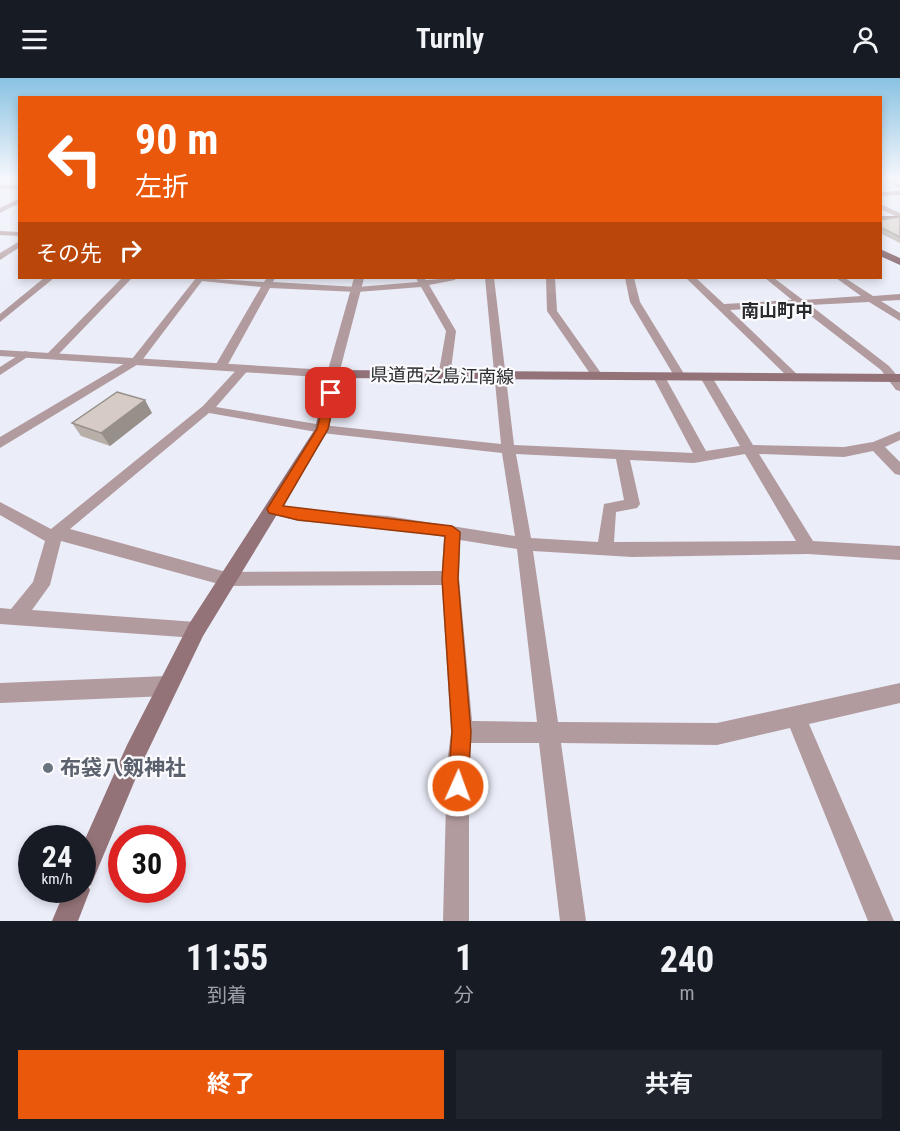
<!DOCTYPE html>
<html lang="ja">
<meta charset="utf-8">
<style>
:root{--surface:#171b24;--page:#20242c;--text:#f1f3f6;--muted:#9ea1a6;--accent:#ea580c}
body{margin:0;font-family:"Roboto Condensed","Noto Sans JP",sans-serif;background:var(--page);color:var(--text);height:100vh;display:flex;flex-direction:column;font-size:22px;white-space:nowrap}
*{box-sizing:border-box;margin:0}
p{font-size:20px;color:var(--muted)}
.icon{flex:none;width:33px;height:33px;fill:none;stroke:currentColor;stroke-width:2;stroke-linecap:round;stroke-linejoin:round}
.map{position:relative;height:843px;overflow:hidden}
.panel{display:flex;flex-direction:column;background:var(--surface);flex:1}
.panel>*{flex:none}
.hud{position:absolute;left:18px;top:18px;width:864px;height:183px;border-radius:0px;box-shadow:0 3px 9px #0003;background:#ea580c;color:#fff;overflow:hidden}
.speed{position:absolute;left:18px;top:747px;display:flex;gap:12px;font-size:30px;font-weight:700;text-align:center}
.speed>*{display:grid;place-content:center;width:78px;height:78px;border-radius:50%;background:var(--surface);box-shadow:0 3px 9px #0003;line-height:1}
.speed small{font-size:15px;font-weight:400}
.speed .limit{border:9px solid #d22;background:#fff;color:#111}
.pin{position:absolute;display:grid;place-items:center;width:51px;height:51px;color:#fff;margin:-26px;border-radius:12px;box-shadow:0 3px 9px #0006}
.me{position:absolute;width:66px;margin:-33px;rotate:2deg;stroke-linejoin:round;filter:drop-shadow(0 0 4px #0008)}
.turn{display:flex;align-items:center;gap:21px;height:126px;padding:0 18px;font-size:27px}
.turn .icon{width:78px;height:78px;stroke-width:2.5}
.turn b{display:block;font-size:42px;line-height:51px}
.then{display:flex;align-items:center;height:57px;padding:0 18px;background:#0003;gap:12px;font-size:22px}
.eta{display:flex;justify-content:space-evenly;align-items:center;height:102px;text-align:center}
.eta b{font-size:36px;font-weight:700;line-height:42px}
.action{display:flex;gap:12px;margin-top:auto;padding:12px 18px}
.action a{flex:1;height:69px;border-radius:0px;background:var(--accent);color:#fff;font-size:24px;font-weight:700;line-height:69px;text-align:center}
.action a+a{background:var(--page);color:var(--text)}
header{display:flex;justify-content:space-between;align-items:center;height:78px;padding:0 18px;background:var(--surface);font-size:27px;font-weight:700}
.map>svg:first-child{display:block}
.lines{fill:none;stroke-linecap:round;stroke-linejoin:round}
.minor{fill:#b29b9e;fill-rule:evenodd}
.tertiary{fill:#b29b9e;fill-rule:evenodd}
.secondary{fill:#937378;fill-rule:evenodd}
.trunk{fill:#734a52;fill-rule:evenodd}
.wall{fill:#b8afa9}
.shaded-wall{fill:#968f8a}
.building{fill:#d6ccc5;stroke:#968f8a;stroke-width:1.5}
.route{fill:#ea580c;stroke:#983908;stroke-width:1.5}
.worship-dot{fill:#6b7280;stroke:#fbfbfd;stroke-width:2}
.labels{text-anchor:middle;stroke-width:4.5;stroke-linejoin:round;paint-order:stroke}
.far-quarter-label{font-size:18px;font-weight:bold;fill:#292a2e;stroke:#fbfbfd}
.street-label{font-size:18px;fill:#292a2e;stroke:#fbfbfd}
.near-worship-label{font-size:21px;font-weight:bold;fill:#5b616d;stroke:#fbfbfd;text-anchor:start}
</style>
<header><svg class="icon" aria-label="menu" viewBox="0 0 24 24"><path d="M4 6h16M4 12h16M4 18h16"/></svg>Turnly<svg class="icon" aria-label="person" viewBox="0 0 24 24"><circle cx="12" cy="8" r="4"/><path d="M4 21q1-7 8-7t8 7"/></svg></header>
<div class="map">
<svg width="900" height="843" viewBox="0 0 900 843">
<rect width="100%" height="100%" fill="#ebedf9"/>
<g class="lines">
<g class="minor">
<polygon points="889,100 900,105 900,110 880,101"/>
<rect x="0" y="107" width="20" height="4"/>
<polygon points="900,113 900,117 880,118 880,114"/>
<polygon points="20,120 20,125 0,135 0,130"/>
<polygon points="880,126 900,135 900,140 880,131"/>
<polygon points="0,153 20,154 20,158 0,157"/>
<polygon points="20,163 20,169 0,182 0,175"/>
<polygon points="44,200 54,200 0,244 0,236"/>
<polygon points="122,200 132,200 55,280 47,280 47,276"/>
<polygon points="196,200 264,204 267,200 275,200 273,204 357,209 418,204 416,200 424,200 426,202 456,200 455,202 429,207 456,253 450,299 444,303 438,299 446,253 421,209 357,214 270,210 227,288 225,290 217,290 215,288 261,209 202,203 140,285 0,370 0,359 132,281"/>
<path d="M485 200H494L514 367 693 375 653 299 659 295 665 299 706 373 740 368 700 299 706 295 712 299 753 367 844 369 873 364 900 353V362L885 369 900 384V397L895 396 873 373 844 379 759 376 813 463 900 468V482L808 476 632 479 533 473 558 644 717 645 900 605V625L809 646 894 843H868L790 650 717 667 561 665 586 843H560L539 665H471L469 686V843H443L447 686 451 654 442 507 226 508 61 463 50 507 32 532 196 544 203 546 205 552 203 558 196 560 0 546V530L11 531 33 504 45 463 0 437V424L51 451 203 328 240 288H248L250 290 216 329 322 347 501 366ZM209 335 322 355 502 375 515 458 388 438 298 431 274 425 269 427 266 431 269 435 298 443 388 450 444 459 442 493 226 494 70 451ZM516 376 616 381 624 422 604 426 598 464 531 460ZM745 376 796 463 614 464 616 434 637 430 640 426 630 382 694 385ZM460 462 517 471 537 644 472 643 459 500Z"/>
<polygon points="546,200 555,200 557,233 603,298 601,300 593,300 547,233"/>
<polygon points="625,200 634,200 640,224 686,299 684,301 676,301 630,224"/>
<polygon points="686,200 696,200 724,226 792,222 765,200 774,200 803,222 861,218 836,200 845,200 873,218 900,216 900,222 881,223 900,235 900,243 869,224 810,227 889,288 900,301 900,313 896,312 881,292 798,228 730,232 800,299 798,301 790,301"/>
<polygon points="25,273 29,274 29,278 0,297 0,289"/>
<polygon points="167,598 174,601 177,608 174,615 167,618 0,625 0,605"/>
</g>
<polygon class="tertiary" points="354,200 364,200 339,296 333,300 0,278 0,272 328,292"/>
<g class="secondary">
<rect x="880" y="138" width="20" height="4"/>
<polygon points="333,292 900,296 900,304 338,300 329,351 203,558 143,683 91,807 88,808 90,812 78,843 52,843 65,812 82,812 82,768 127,667 189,546 315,351 327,296"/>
</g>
<polygon class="trunk" points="880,171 900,180 900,187 880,178"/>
</g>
<g class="wall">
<polygon points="900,139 900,165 880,155 880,142"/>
<polygon points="152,335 110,368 81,358 72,345"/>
</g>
<polygon class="shaded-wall" points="145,322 152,335 110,368 101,355"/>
<g class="building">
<polygon points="900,139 900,159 880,149 880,142"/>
<polygon points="117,314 145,322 101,355 72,345"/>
</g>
<linearGradient id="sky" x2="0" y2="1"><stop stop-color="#89c2e2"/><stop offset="0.46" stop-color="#f6f7fc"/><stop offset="1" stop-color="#f6f7fc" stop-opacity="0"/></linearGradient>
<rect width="900" height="218" fill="url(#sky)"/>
<polygon class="route" points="327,312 336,315 328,351 283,428 452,448 460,454 458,501 471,654 468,708 465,716 458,719 451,716 448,708 452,654 442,501 445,458 298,442 269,435 267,431 317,351"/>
<circle class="worship-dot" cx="48" cy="690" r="6"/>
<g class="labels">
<g class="far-quarter-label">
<text x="777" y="239">南山町中</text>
</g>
<g class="street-label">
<text transform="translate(442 298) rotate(1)" y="6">県道西之島江南線</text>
</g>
<g class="near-worship-label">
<text x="60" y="697">布袋八剱神社</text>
</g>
</g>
</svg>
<div class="speed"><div>24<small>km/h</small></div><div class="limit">30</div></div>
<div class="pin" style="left:331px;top:315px;background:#d93025"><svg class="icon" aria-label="arrive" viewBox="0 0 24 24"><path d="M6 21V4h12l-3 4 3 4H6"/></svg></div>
<svg class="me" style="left:458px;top:708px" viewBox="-20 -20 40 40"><circle r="17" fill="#ea580c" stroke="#fff" stroke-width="3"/><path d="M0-11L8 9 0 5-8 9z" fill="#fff"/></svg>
<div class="hud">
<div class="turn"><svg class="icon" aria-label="left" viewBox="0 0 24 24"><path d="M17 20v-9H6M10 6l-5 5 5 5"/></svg><div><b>90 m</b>左折</div></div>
<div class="then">その先<svg class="icon" aria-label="right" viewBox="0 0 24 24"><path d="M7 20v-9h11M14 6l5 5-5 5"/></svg></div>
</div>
</div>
<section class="panel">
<div class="eta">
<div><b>11:55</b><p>到着</p></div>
<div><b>1</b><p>分</p></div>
<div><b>240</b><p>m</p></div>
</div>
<div class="action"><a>終了</a><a>共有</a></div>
</section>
